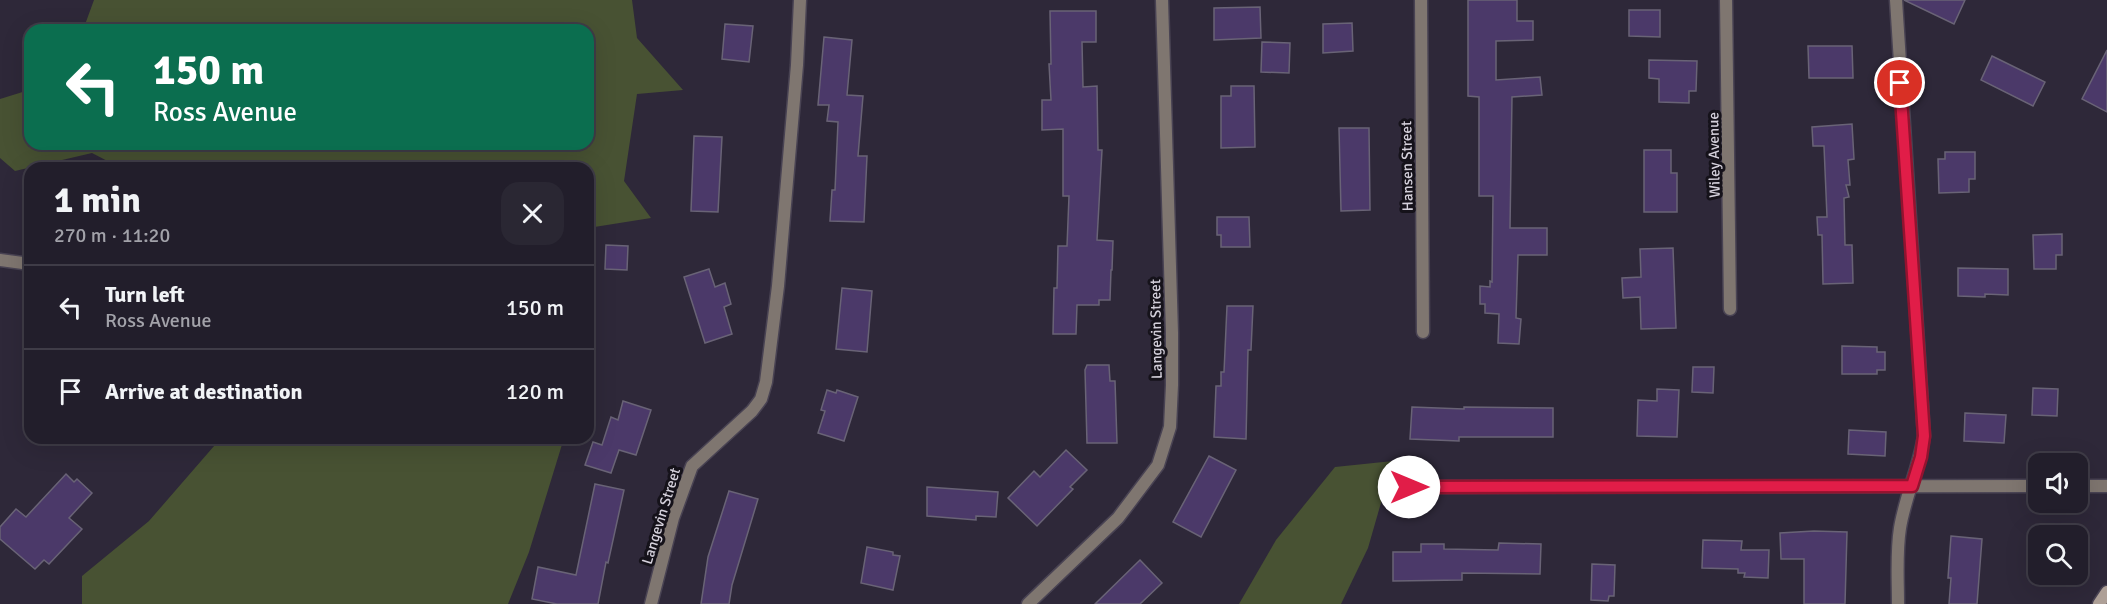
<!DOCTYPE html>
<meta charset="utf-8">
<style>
:root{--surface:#221e2b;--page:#2a2733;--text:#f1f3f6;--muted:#a2a2a9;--line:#3f3c47}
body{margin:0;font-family:Signika,sans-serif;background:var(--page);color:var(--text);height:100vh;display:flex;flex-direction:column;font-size:22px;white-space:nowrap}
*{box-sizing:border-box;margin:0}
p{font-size:20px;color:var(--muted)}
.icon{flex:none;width:33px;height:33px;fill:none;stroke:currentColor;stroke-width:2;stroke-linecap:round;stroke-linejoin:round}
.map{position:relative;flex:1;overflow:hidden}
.sheet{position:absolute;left:24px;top:162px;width:570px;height:282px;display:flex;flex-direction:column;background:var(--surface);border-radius:18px;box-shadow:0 6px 24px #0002,0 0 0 2px var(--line)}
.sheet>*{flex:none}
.guide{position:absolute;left:24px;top:24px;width:570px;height:126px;border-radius:18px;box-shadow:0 6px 24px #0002,0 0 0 2px var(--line);background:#0b6e4f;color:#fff;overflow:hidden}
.buttons{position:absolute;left:2028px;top:453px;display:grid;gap:12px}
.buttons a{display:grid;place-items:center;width:60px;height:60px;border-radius:12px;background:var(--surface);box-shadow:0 6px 24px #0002,0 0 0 2px var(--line);font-size:30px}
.pin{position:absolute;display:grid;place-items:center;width:51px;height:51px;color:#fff;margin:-26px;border:3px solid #fff;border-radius:50%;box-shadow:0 2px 6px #0007}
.me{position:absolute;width:66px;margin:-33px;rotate:90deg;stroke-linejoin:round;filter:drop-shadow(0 0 4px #0008)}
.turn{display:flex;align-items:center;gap:21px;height:126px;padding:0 30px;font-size:27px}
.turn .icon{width:78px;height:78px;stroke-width:2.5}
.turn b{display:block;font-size:42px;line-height:51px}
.round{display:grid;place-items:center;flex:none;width:63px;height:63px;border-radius:18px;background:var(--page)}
.overview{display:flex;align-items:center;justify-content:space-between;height:102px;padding:0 30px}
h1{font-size:36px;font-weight:700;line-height:45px}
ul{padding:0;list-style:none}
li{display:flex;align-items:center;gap:18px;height:84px;padding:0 30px;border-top:2px solid var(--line)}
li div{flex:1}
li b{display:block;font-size:22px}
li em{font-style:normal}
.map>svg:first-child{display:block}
.green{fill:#485233}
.building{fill:#4b3969;stroke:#696376;stroke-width:1.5}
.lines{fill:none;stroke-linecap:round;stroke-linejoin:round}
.minor-casing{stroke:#494353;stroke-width:15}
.secondary-casing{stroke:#494353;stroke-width:15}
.minor{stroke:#7f7670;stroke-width:12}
.secondary{stroke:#aea097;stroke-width:12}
.route-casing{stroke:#92132f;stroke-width:15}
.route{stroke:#e11d48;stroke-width:10}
.labels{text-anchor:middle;stroke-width:6;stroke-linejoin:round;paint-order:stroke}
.street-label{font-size:15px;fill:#d4d0db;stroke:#15121a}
</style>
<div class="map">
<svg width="2107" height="604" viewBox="0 0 2107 604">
<rect width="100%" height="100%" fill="#2e2839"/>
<g class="green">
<polygon points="94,0 632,0 637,38 683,90 637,94 624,181 651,218 588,228 588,168 121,168 92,153 15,171 0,158 0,99 29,90 30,86 30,144 588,144 588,30 83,30"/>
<polygon points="221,438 564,438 529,552 508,604 82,604 82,576 149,521"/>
<polygon points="1393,461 1368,548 1341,604 1239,604 1276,540 1335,467"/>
</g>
<g class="building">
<polygon points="1468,0 1517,0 1517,21 1533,21 1533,40 1496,41 1496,80 1540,77 1542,95 1512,97 1510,228 1547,228 1547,255 1518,255 1516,318 1521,319 1519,344 1498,343 1499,314 1485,313 1485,304 1480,304 1480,286 1490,287 1490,281 1492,282 1493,196 1479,196 1479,97 1468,96"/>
<polygon points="1904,0 1965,0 1954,24"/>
<polygon points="1260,7 1261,38 1214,40 1214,8"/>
<polygon points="1629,10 1660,10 1660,37 1629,36"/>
<polygon points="1050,11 1096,11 1096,42 1082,42 1083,87 1097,86 1098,150 1102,150 1097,240 1113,241 1112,270 1111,270 1110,300 1099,300 1099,305 1077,305 1076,334 1053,334 1054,288 1057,288 1058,246 1067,246 1069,196 1063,196 1063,129 1042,130 1042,100 1051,100 1049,64 1051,64"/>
<polygon points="1352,23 1353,51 1323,53 1323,24"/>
<polygon points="725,24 753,26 749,62 722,59"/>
<polygon points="824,37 852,40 847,95 863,96 858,156 867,156 864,222 830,221 832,190 835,190 838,122 827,121 829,105 818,105"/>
<polygon points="1262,42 1290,43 1289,73 1261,72"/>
<polygon points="1808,46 1852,46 1853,78 1809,78"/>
<polygon points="2107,50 2107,112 2082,99"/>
<polygon points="1992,56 2045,82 2033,106 1981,80"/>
<polygon points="1649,60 1697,61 1696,91 1689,91 1689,103 1659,102 1659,79 1649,78"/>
<polygon points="1231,86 1254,86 1255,147 1221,148 1221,96 1231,96"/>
<polygon points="1852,124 1854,159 1848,160 1850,185 1846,185 1849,197 1844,198 1845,245 1852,245 1853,283 1823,284 1822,235 1818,235 1817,217 1827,217 1824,146 1813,146 1812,127"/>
<polygon points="1339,128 1369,128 1370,210 1341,211"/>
<polygon points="694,136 722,137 718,212 691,211"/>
<polygon points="1644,150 1671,150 1671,173 1677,173 1677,212 1644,212"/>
<polygon points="1945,152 1975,152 1975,179 1969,179 1969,192 1939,193 1938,159 1945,159"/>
<polygon points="1217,217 1249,217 1250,247 1221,247 1221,235 1217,235"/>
<polygon points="2062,234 2062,255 2056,255 2056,269 2034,269 2033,235"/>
<polygon points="606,245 628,246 627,270 605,269"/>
<polygon points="1673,248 1676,328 1641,329 1640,297 1623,298 1622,278 1641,277 1640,249"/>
<polygon points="1958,268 2008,269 2008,295 1985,294 1985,297 1958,296"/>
<polygon points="709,269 715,287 725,283 731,304 724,307 732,334 705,343 684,277"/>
<polygon points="842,288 872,291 867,352 836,349"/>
<polygon points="1227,306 1253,306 1251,350 1248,350 1246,439 1214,437 1216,386 1221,386 1221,372 1224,372"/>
<polygon points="1842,346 1877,347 1877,352 1885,352 1885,370 1877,370 1877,374 1842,374"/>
<polygon points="1087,365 1109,365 1110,381 1115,381 1117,443 1087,443 1085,370"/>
<polygon points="1693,367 1714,367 1713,393 1692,392"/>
<polygon points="2033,388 2058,389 2057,416 2032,415"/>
<polygon points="1657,389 1679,390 1677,437 1637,436 1638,400 1657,401"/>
<polygon points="827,390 836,393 837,390 858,397 844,441 818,433 825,411 821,410"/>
<polygon points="623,401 651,410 636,455 619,450 611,473 585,465 593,442 602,445 611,417 618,420"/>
<polygon points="1412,407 1464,409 1464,407 1553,408 1553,437 1459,437 1459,441 1410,439"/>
<polygon points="1965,413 2006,415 2004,443 1964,441"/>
<polygon points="1849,430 1886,432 1885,456 1848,454"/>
<polygon points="1066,450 1087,470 1070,487 1073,489 1037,526 1008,498 1034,471 1040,477"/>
<polygon points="1209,456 1236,470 1201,537 1173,522"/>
<polygon points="66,474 74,482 77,479 92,493 69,518 82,529 49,564 44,560 35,569 0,539 0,527 16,509 26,517"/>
<polygon points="595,484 624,490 608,563 606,562 598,604 557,604 532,599 538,567 576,575"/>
<polygon points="927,487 998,492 996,517 976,516 976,520 927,516"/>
<polygon points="729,491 758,499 732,585 729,604 701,604 708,557"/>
<polygon points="1814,531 1847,532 1845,604 1804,604 1804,559 1781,559 1780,533"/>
<polygon points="1951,536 1982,539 1977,604 1949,604 1951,578 1948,578"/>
<polygon points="1703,540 1742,541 1741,550 1769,550 1768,578 1744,577 1745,573 1738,573 1738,569 1702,568"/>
<polygon points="1499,543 1541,544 1540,574 1462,573 1462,580 1393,581 1393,552 1421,552 1421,544 1444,544 1444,549 1498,550"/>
<polygon points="867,547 893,552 893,555 900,556 893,590 861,583"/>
<polygon points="1140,560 1162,583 1140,604 1095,604"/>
<polygon points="1592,564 1615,565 1614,596 1609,596 1608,601 1591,600"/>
</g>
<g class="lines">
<defs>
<g id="minor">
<polyline points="1421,0 1423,332"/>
<polyline points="1726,0 1730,309"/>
<path d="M1896 0 1924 436C1919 468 1905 497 1900 528 1896 553 1898 579 1898 604"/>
<polyline points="0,260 30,264"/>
<polyline points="2078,486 2107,486"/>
<polyline points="1409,487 2038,486"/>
<polyline points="651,604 673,518 692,466 752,411 761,399 766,382 778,286 797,65 800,0"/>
<polyline points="1028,604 1118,518 1158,465 1170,427 1172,385 1172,333 1162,0"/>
</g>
<polyline id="secondary" points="2099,604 2107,592"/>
</defs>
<use href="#minor" class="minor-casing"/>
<use href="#secondary" class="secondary-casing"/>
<use href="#minor" class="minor"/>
<use href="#secondary" class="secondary"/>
</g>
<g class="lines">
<defs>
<polyline id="route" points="1409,487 1912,486 1921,457 1924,436 1900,83"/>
</defs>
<use href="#route" class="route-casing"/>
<use href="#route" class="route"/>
</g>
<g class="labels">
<g class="street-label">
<text transform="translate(1714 155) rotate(-91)" y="5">Wiley Avenue</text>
<text transform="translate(1407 166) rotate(-91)" y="5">Hansen Street</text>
<text transform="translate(1156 329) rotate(-91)" y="5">Langevin Street</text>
<text transform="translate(661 516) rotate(-73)" y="5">Langevin Street</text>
</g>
</g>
</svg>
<div class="buttons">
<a><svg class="icon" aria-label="sound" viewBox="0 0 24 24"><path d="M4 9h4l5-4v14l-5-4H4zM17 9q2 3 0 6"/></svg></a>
<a><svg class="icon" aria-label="search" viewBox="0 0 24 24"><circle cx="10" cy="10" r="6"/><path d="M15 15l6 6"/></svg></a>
</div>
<div class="pin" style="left:1900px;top:83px;background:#d93025"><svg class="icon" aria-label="arrive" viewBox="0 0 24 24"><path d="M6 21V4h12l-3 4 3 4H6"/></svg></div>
<svg class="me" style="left:1409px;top:487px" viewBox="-20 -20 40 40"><circle r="19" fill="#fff"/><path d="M0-13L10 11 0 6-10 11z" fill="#e11d48"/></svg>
<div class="guide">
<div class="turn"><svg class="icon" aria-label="left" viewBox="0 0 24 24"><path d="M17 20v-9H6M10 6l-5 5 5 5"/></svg><div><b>150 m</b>Ross Avenue</div></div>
</div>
<section class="sheet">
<div class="overview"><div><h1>1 min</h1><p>270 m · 11:20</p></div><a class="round"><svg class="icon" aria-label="close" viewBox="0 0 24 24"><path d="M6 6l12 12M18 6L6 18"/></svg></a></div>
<ul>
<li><svg class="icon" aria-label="left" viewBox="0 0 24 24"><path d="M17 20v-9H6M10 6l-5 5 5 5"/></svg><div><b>Turn left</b><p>Ross Avenue</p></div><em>150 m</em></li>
<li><svg class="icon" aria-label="arrive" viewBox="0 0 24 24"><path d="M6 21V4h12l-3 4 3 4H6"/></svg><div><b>Arrive at destination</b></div><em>120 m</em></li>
</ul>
</section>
</div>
